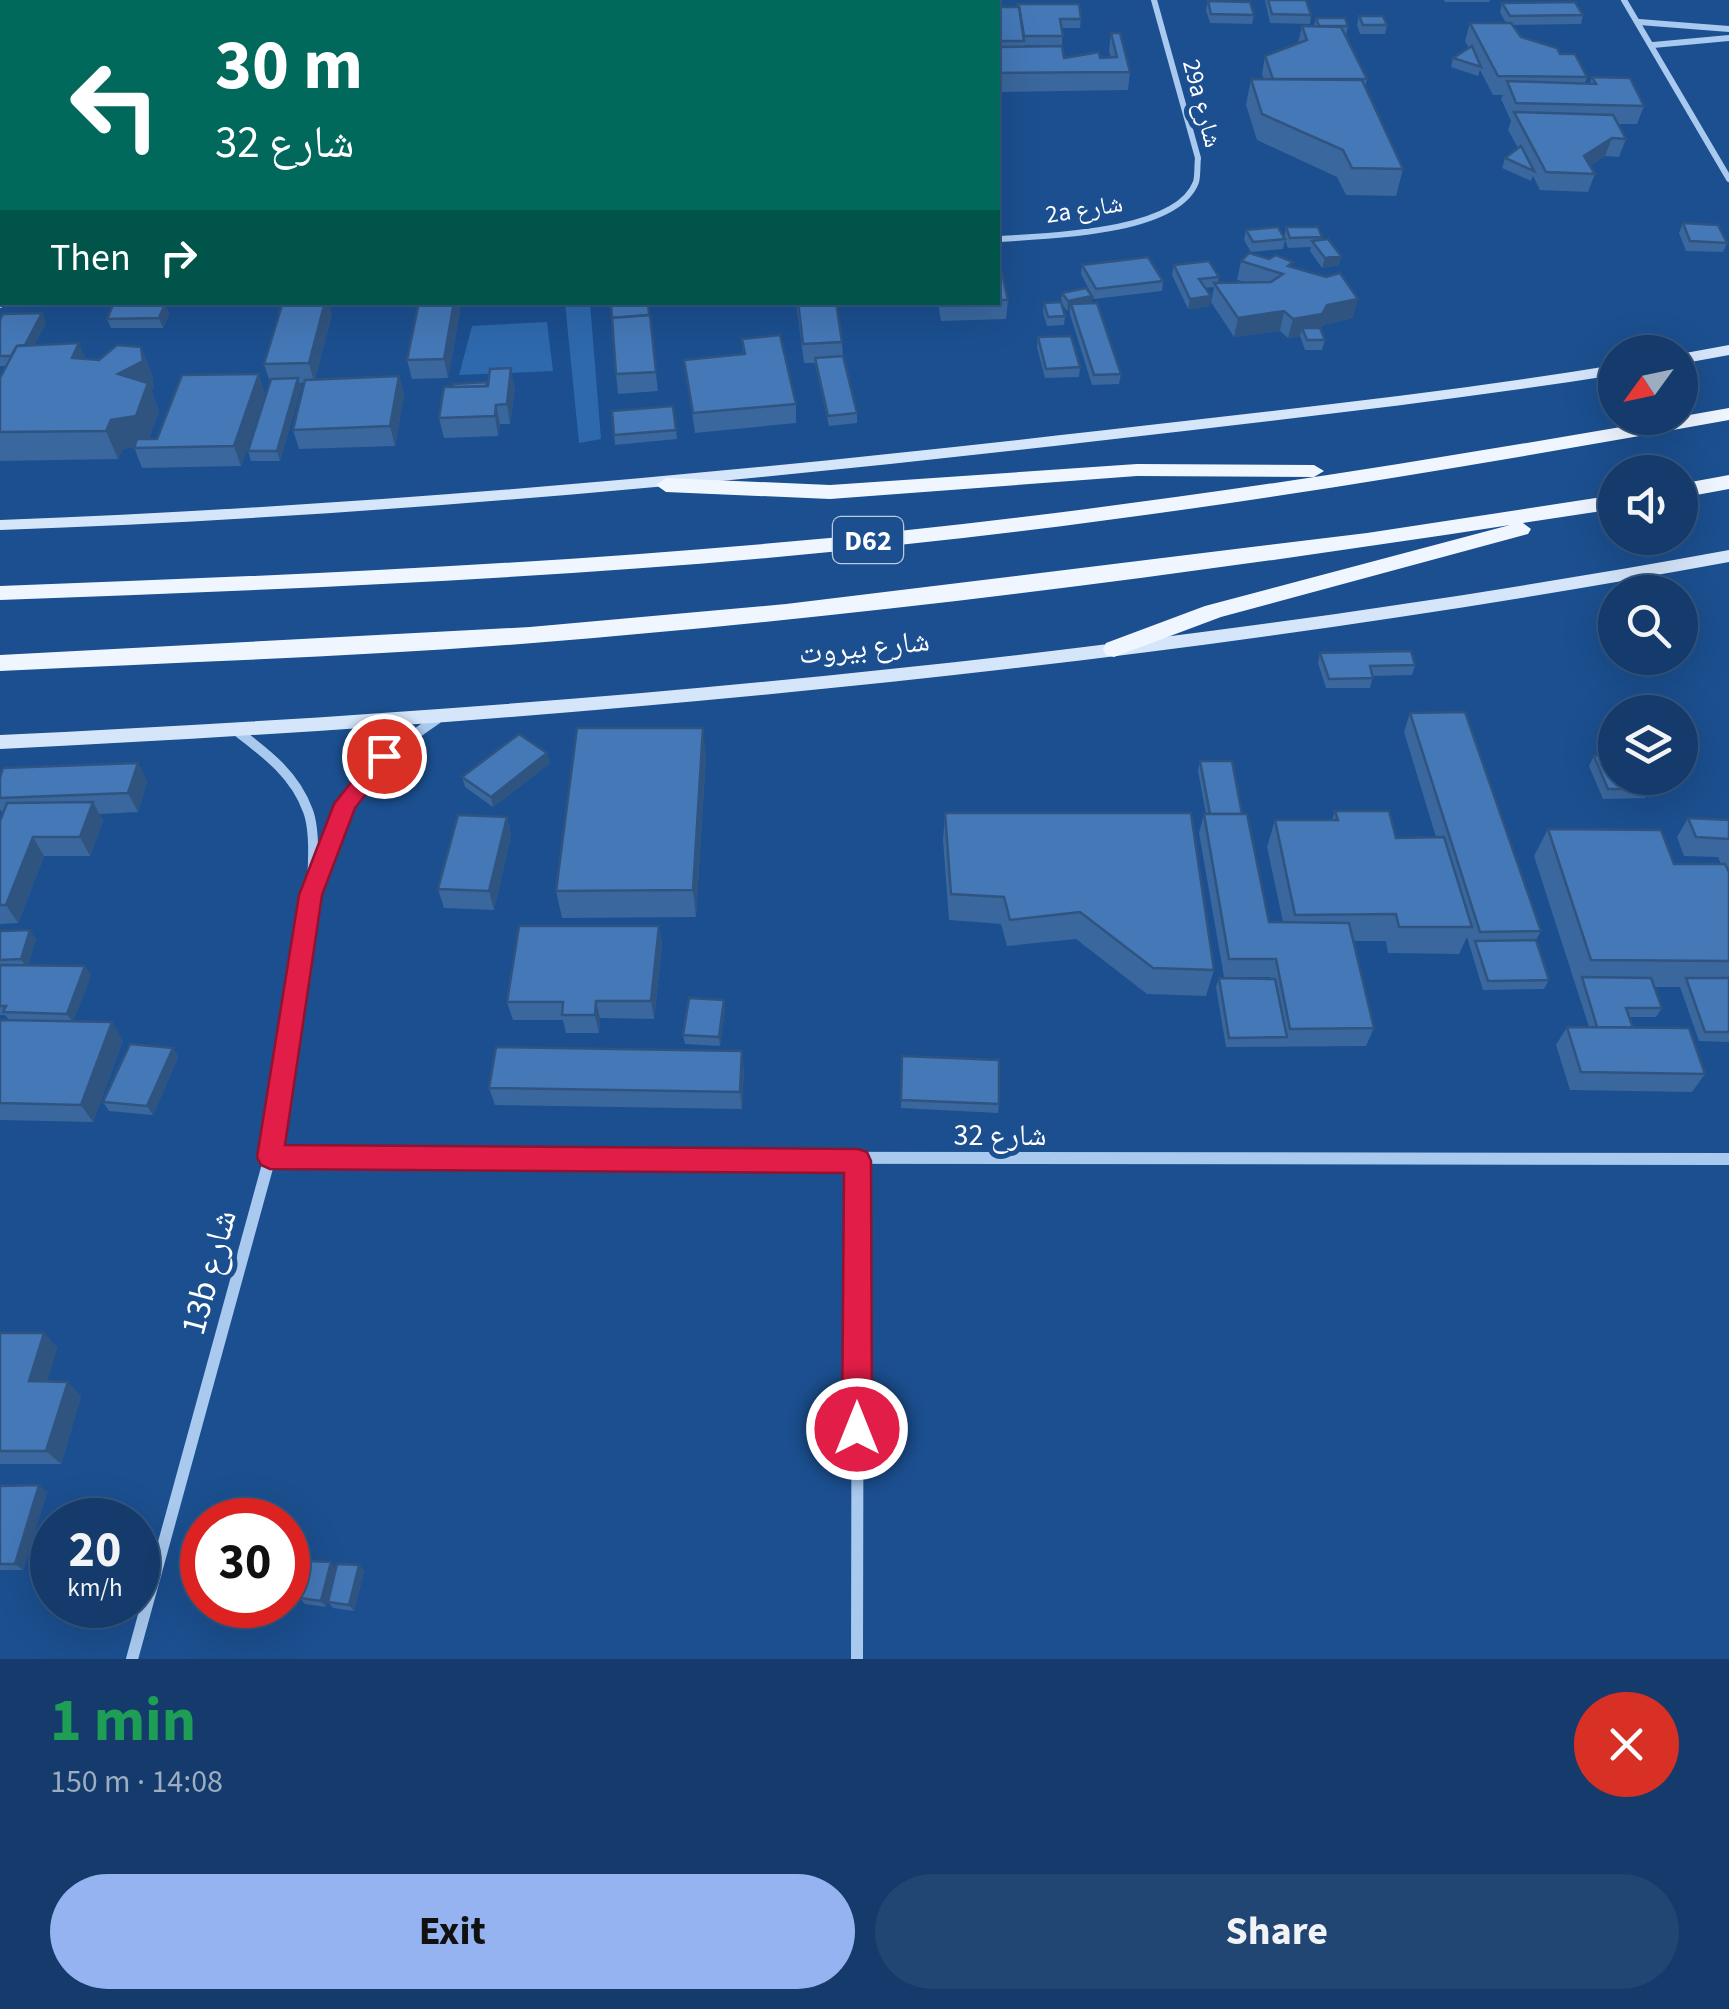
<!DOCTYPE html>
<meta charset="utf-8">
<style>
:root{--surface:#143b6b;--page:#214673;--text:#f1f3f6;--muted:#9dadc1;--line:#33557e;--accent:#95b2f1}
body{margin:0;font-family:"Source Sans 3","Noto Naskh Arabic",sans-serif;background:var(--page);color:var(--text);height:100vh;display:flex;flex-direction:column;font-size:38px;white-space:nowrap}
*{box-sizing:border-box;margin:0}
p{font-size:32px;color:var(--muted)}
.icon{flex:none;width:55px;height:55px;fill:none;stroke:currentColor;stroke-width:2;stroke-linecap:round;stroke-linejoin:round}
.map{position:relative;height:1659px;overflow:hidden}
.panel{display:flex;flex-direction:column;background:var(--surface);flex:1}
.panel>*{flex:none}
.top-card{position:absolute;left:0px;top:0px;width:1000px;height:305px;box-shadow:0 10px 40px #0002,0 0 0 2px var(--line);background:#00695c;color:#fff;overflow:hidden}
.needle{width:65px;rotate:237deg}
.buttons{position:absolute;left:1598px;top:335px;display:grid;gap:20px}
.buttons a{display:grid;place-items:center;width:100px;height:100px;border-radius:50%;background:var(--surface);box-shadow:0 10px 40px #0002,0 0 0 2px var(--line);font-size:50px}
.speed{position:absolute;left:30px;top:1498px;display:flex;gap:20px;font-size:50px;font-weight:700;text-align:center}
.speed>*{display:grid;place-content:center;width:130px;height:130px;border-radius:50%;background:var(--surface);box-shadow:0 10px 40px #0002,0 0 0 2px var(--line);line-height:1}
.speed small{font-size:25px;font-weight:400}
.speed .limit{border:15px solid #d22;background:#fff;color:#111}
.pin{position:absolute;display:grid;place-items:center;width:85px;height:85px;color:#fff;margin:-42px;border:5px solid #fff;border-radius:50%;box-shadow:0 2px 10px #0007}
.me{position:absolute;width:110px;margin:-55px;rotate:0deg;stroke-linejoin:round;filter:drop-shadow(0 0 8px #0008)}
.turn{display:flex;align-items:center;gap:35px;height:210px;padding:0 50px;font-size:45px}
.turn .icon{width:130px;height:130px;stroke-width:2.5}
.turn b{display:block;font-size:70px;line-height:85px}
.then{display:flex;align-items:center;height:95px;padding:0 50px;background:#0003;gap:20px;font-size:38px}
.round{display:grid;place-items:center;flex:none;width:105px;height:105px;border-radius:52px;background:var(--page)}
.headline{display:flex;align-items:center;justify-content:space-between;height:170px;padding:0 50px}
h1{font-size:60px;font-weight:700;line-height:75px;color:#1e9e55}
.action{display:flex;gap:20px;margin-top:auto;padding:20px 50px}
.action a{flex:1;height:115px;border-radius:60px;background:var(--accent);color:#111;font-size:40px;font-weight:700;line-height:115px;text-align:center}
.action a+a{background:var(--page);color:var(--text)}
.map>svg:first-child{display:block}
.green{fill:#2e69ad}
.lines{fill:none;stroke-linecap:round;stroke-linejoin:round}
.service{stroke:#a9c9ee;stroke-width:6}
.minor-far2{stroke:#a9c9ee;stroke-width:6}
.minor-far1{stroke:#a9c9ee;stroke-width:10}
.minor{stroke:#a9c9ee;stroke-width:12}
.secondary{fill:#d6e6fa;fill-rule:evenodd}
.primary{fill:#f0f6ff;fill-rule:evenodd}
.wall{fill:#3a679d}
.shaded-wall{fill:#305480}
.building{fill:#4478b7;stroke:#305480;stroke-width:2.5}
.route{fill:#e11d48;stroke:#92132f;stroke-width:2.5}
.labels{text-anchor:middle;stroke-width:10;stroke-linejoin:round;paint-order:stroke}
.far-street-label{font-size:25px;fill:#fff;stroke:#1b4f8f}
.shield{fill:#1b4f8f;stroke:#bbcadd;stroke-width:2.5}
.shield-label{font-size:28px;font-weight:bold;fill:#fff}
.street-label{font-size:30px;fill:#fff;stroke:#1b4f8f}
.near-street-label{font-size:35px;fill:#fff;stroke:#1b4f8f}
</style>
<div class="map">
<svg width="1729" height="1659" viewBox="0 0 1729 1659">
<rect width="100%" height="100%" fill="#1b4f8f"/>
<g class="green">
<polygon points="565,303 590,303 601,439 579,443"/>
<polygon points="547,322 553,371 459,375 472,326"/>
</g>
<g class="lines">
<polyline class="service" points="0,305 2,300"/>
<g class="minor-far2">
<polyline points="1624,0 1729,179"/>
<polyline points="1639,22 1729,29"/>
<polyline points="1653,45 1729,38"/>
<path d="M998 239C1044 236 1177 234 1196 182 1198 175 1197 165 1198 158L1154 0"/>
</g>
<g class="minor-far1">
<path d="M238 732C267 754 295 775 308 811 327 861 288 1038 279 1099"/>
<path d="M314 885C343 808 367 765 437 719"/>
</g>
<g class="minor">
<polyline points="270,1157 1729,1159"/>
<polyline points="132,1659 270,1157 279,1097"/>
<polyline points="857,1659 858,1161"/>
</g>
<g class="secondary">
<polygon points="1729,345 1729,355 1680,364 1680,354"/>
<path d="M1615 365V375C1443 402 1270 421 1097 441 732 483 367 517 0 530V520C367 506 732 473 1097 431 1270 411 1443 393 1615 365Z"/>
<path d="M1729 550V562C1159 667 579 721 0 749V735C579 708 1159 654 1729 550Z"/>
</g>
<g class="primary">
<path d="M1729 408V420C1456 469 1183 515 908 544 606 577 303 589 0 600V586C303 575 607 562 908 530 1183 501 1458 456 1729 408Z"/>
<polygon points="1137,464 1314,465 1324,471 1314,477 1137,476 830,499 666,492 656,485 666,478 830,485"/>
<polygon points="1729,475 1729,489 1680,498 1680,484"/>
<path d="M1615 495V509L1523 523 1531 529 1528 534 1221 617 1114 657 1106 655 1103 649 1106 643 1205 606 1510 525C1186 575 860 617 533 643 356 657 178 662 0 671V655L530 627 786 604 1367 533Z"/>
</g>
</g>
<g class="wall">
<polygon points="0,0 103,0 104,2 2,2 2,73 0,73"/>
<polygon points="840,0 993,0 993,2 824,2 840,2"/>
<polygon points="1265,0 1306,0 1311,15 1310,24 1270,23"/>
<polygon points="1444,0 1490,0 1489,2 1445,2"/>
<polygon points="1208,1 1254,15 1252,24 1210,23 1206,10"/>
<polygon points="1502,3 1583,15 1581,24 1512,25 1521,37 1560,54 1587,77 1585,83 1590,83 1592,77 1644,106 1637,124 1618,124 1626,139 1619,157 1605,156 1590,166 1595,174 1588,192 1540,190 1533,176 1531,181 1502,168 1505,158 1518,148 1508,130 1511,121 1501,99 1503,95 1493,95 1480,70 1478,76 1451,67 1453,58 1469,48 1465,41 1470,23 1506,23 1500,12"/>
<polygon points="998,7 1081,19 1080,28 1062,28 1062,45 1024,45 1024,47 1064,58 1111,58 1109,51 1111,33 1130,72 1128,90 998,92"/>
<polygon points="1359,16 1387,25 1385,34 1360,34 1357,25"/>
<polygon points="1316,18 1348,26 1346,35 1367,79 1365,88 1403,169 1396,196 1346,195 1337,177 1257,140 1246,105 1251,79 1264,79 1262,74 1265,56 1298,43 1302,26 1314,26"/>
<polygon points="1683,223 1727,243 1723,252 1686,251 1679,233"/>
<polygon points="1286,227 1322,237 1321,240 1341,256 1339,265 1322,268 1310,251 1311,247 1288,248 1285,240 1283,249 1251,252 1244,240 1246,230 1284,238"/>
<polygon points="998,261 1008,300 1006,319 941,321 938,302 998,302"/>
<polygon points="1241,261 1292,268 1353,318 1323,325 1320,329 1325,340 1322,350 1305,350 1300,336 1288,338 1280,331 1234,337 1211,302 1214,287 1205,288 1211,296 1209,306 1188,309 1172,275 1174,265 1219,277 1218,283 1246,282 1237,280"/>
<polygon points="1082,265 1163,281 1162,291 1094,299 1081,274"/>
<polygon points="1062,293 1092,296 1091,303 1121,374 1119,384 1092,385 1070,314 1070,310 1067,311 1062,304 1065,316 1064,325 1047,326 1043,312 1044,303 1061,302"/>
<polygon points="419,302 458,302 460,311 448,378 412,379 407,360"/>
<polygon points="796,302 836,302 842,342 843,356 857,413 857,423 829,426 815,363 804,363"/>
<polygon points="165,304 169,314 163,328 111,328 107,319"/>
<polygon points="42,313 46,323 34,345 85,359 99,360 141,347 152,375 154,389 151,390 159,411 149,439 157,439 265,393 241,466 142,468 134,447 123,449 118,459 0,461 0,378 6,366 0,366 0,320"/>
<polygon points="332,314 315,379 399,376 404,395 395,446 299,449 293,430 305,383 300,383 301,388 280,461 251,461 248,451 270,382 264,364"/>
<polygon points="649,315 658,391 618,394 616,374"/>
<polygon points="1038,337 1080,367 1079,377 1045,378 1037,347"/>
<polygon points="742,339 796,404 796,423 695,433 684,360 743,355"/>
<polygon points="487,386 515,388 510,424 500,424 498,436 444,438 439,418"/>
<polygon points="673,406 677,439 615,445 612,411"/>
<polygon points="1320,653 1415,665 1412,675 1373,676 1370,688 1326,688 1318,663"/>
<polygon points="1410,713 1541,931 1536,940 1549,980 1544,989 1483,990 1467,937 1459,954 1388,953 1386,941 1353,941 1374,1028 1366,1046 1226,1047 1216,987 1219,978 1270,979 1270,977 1224,977 1199,833 1204,814 1206,814 1198,771 1200,761 1242,814 1269,922 1283,922 1267,847 1275,820 1332,820 1335,811 1396,838 1436,837 1404,732"/>
<polygon points="706,755 696,917 562,918 556,891"/>
<polygon points="1594,756 1650,789 1645,798 1603,799 1589,766"/>
<polygon points="138,763 147,782 138,812 99,814 103,821 90,856 44,856 18,923 0,924 0,821 3,814 0,809 0,778"/>
<polygon points="550,763 493,807 465,787 462,777"/>
<polygon points="945,813 1214,970 1206,996 1147,994 1076,939 1007,946 1001,924 949,920 943,840"/>
<polygon points="507,817 511,835 494,910 444,908 438,889"/>
<polygon points="1688,818 1729,820 1729,1042 1699,1041 1680,987 1654,987 1662,1008 1656,1017 1629,1017 1633,1028 1705,1074 1692,1092 1570,1090 1556,1045 1567,1027 1589,1027 1534,856 1548,829 1674,864 1721,864 1718,857 1684,856 1677,837"/>
<polygon points="659,926 662,945 654,1019 600,1018 599,1033 566,1033 563,1020 513,1020 507,1002"/>
<polygon points="0,931 36,939 28,965 91,975 73,1021 123,1040 93,1122 0,1120 0,1020 9,1020 5,1015 0,1015"/>
<polygon points="725,1009 720,1046 685,1044 683,1035"/>
<polygon points="173,1048 178,1057 153,1115 109,1111 103,1102"/>
<polygon points="902,1056 999,1104 998,1113 901,1108"/>
<polygon points="744,1068 742,1109 495,1105 489,1088"/>
<polygon points="0,1333 44,1333 57,1348 47,1381 81,1396 61,1464 0,1464"/>
<polygon points="0,1486 47,1492 23,1570 0,1570"/>
<polygon points="359,1565 364,1571 354,1611 333,1608 328,1602"/>
<polygon points="336,1569 326,1607 305,1604 300,1598"/>
</g>
<g class="shaded-wall">
<polygon points="417,0 434,0 433,2 416,2"/>
<polygon points="0,97 2,104 2,117 0,125"/>
<polygon points="2,128 2,155 0,149 0,132"/>
<polygon points="1612,138 1605,156 1578,174 1584,156"/>
<polygon points="1341,256 1339,265 1322,268 1325,258"/>
<polygon points="1092,296 1091,305 1071,304 1070,310 1067,311 1068,301"/>
<polygon points="1211,296 1209,306 1188,309 1190,299"/>
<polygon points="1358,299 1353,318 1323,325 1317,333 1302,328 1300,336 1288,338 1293,319 1327,305"/>
<polygon points="325,302 329,302 332,314 314,382 309,363"/>
<polygon points="454,302 458,302 460,311 448,378 444,359"/>
<polygon points="165,304 169,314 163,328 159,318"/>
<polygon points="1284,311 1280,331 1234,337 1238,318"/>
<polygon points="42,313 46,323 23,366 19,356"/>
<polygon points="79,343 91,371 72,358"/>
<polygon points="141,347 152,375 154,389 151,390 159,411 147,445 123,449 118,459 106,431 111,420 118,374"/>
<polygon points="511,368 515,388 510,424 507,404"/>
<polygon points="259,374 265,393 241,466 234,446"/>
<polygon points="399,376 404,395 395,446 390,426"/>
<polygon points="298,378 301,388 280,461 277,451"/>
<polygon points="496,405 500,424 498,436 495,416"/>
<polygon points="703,728 706,755 696,917 693,890"/>
<polygon points="547,753 550,763 493,807 491,797"/>
<polygon points="138,763 147,782 138,812 128,793"/>
<polygon points="93,802 103,821 90,856 80,837"/>
<polygon points="507,817 511,835 494,910 489,891"/>
<polygon points="33,837 44,856 18,923 6,905"/>
<polygon points="659,926 662,945 654,1019 651,1001"/>
<polygon points="30,930 36,939 27,968 21,959"/>
<polygon points="85,966 91,975 73,1023 67,1014"/>
<polygon points="724,1000 725,1009 720,1046 719,1037"/>
<polygon points="596,1001 600,1018 599,1033 595,1015"/>
<polygon points="112,1022 123,1040 93,1122 81,1105"/>
<polygon points="173,1048 178,1057 153,1115 147,1106"/>
<polygon points="742,1051 744,1068 742,1109 740,1092"/>
<polygon points="44,1333 57,1348 43,1395 29,1381"/>
<polygon points="68,1382 81,1396 61,1464 46,1451"/>
<polygon points="39,1485 47,1492 23,1570 15,1564"/>
<polygon points="331,1562 336,1569 326,1607 321,1601"/>
<polygon points="359,1565 364,1571 354,1611 349,1605"/>
</g>
<g class="building">
<polygon points="0,0 78,0 76,2 2,2 2,44 0,47"/>
<polygon points="272,0 417,0 416,2 270,2"/>
<rect x="933" y="0" width="60" height="2"/>
<polygon points="1268,0 1306,0 1311,15 1272,14"/>
<polygon points="824,1 892,2 824,2"/>
<polygon points="1208,1 1250,2 1254,15 1211,14"/>
<polygon points="1575,2 1583,15 1510,16 1502,3"/>
<polygon points="1017,4 1079,4 1081,19 1060,19 1063,36 1024,36 1019,7 1017,7"/>
<polygon points="998,7 1019,7 1024,41 998,41"/>
<polygon points="1359,16 1383,16 1387,25 1363,25"/>
<polygon points="1316,18 1345,18 1348,26 1319,26"/>
<polygon points="1470,23 1511,23 1521,37 1557,48 1560,54 1575,54 1587,77 1498,76"/>
<polygon points="1302,26 1341,27 1367,79 1273,79 1265,56 1307,40"/>
<polygon points="1111,33 1120,33 1130,72 998,73 998,47 1062,46 1064,58 1099,52 1100,58 1117,57"/>
<polygon points="1472,46 1481,67 1453,58"/>
<polygon points="1592,77 1630,78 1644,106 1516,103 1507,81 1596,84"/>
<polygon points="1251,79 1362,80 1403,169 1352,168 1343,150 1262,114"/>
<polygon points="1514,112 1613,115 1626,139 1612,138 1584,156 1595,174 1546,172"/>
<polygon points="0,117 2,117 2,128 0,132"/>
<polygon points="1521,146 1534,171 1505,158"/>
<polygon points="1683,223 1718,225 1727,243 1690,241"/>
<polygon points="1278,227 1285,239 1253,242 1246,230"/>
<polygon points="1286,227 1318,227 1322,237 1290,238"/>
<polygon points="1328,239 1341,256 1325,258 1312,241"/>
<polygon points="1249,253 1269,259 1276,255 1293,262 1288,266 1326,277 1340,273 1358,299 1327,305 1322,314 1293,319 1284,311 1238,318 1214,283 1271,282 1283,274 1241,261"/>
<polygon points="1148,257 1163,281 1096,289 1082,265"/>
<polygon points="998,261 999,261 1008,300 998,300"/>
<polygon points="1209,261 1219,277 1199,279 1211,296 1190,299 1174,265"/>
<polygon points="1086,288 1092,296 1068,301 1062,293"/>
<polygon points="283,302 325,302 309,363 264,364"/>
<polygon points="419,302 454,302 444,359 407,360"/>
<polygon points="611,302 648,302 649,315 612,318"/>
<polygon points="798,302 836,302 842,342 803,344"/>
<polygon points="1061,302 1065,316 1048,317 1044,303"/>
<polygon points="1097,303 1121,374 1094,375 1071,304"/>
<polygon points="165,304 159,318 107,319 113,305"/>
<polygon points="42,313 25,345 17,346 11,356 0,356 0,320 3,314"/>
<polygon points="650,315 656,372 616,374 612,318"/>
<polygon points="1302,328 1320,328 1325,340 1307,340"/>
<polygon points="780,335 796,404 693,413 684,360 745,354 742,339"/>
<polygon points="1071,336 1080,367 1046,369 1038,337"/>
<polygon points="79,343 72,358 99,360 117,345 141,347 143,361 118,374 148,383 136,416 111,420 106,431 0,432 0,378 17,346"/>
<polygon points="843,356 857,413 828,416 815,358"/>
<polygon points="511,368 507,404 496,405 495,416 439,418 444,387 488,386 490,369"/>
<polygon points="259,374 234,446 134,448 137,439 157,439 182,375"/>
<polygon points="399,376 390,426 293,430 305,380"/>
<polygon points="298,378 277,451 248,451 271,379"/>
<polygon points="487,382 486,386 453,387 453,384"/>
<polygon points="673,406 676,430 614,435 612,411"/>
<polygon points="1411,651 1415,665 1370,666 1373,678 1329,679 1320,653"/>
<polygon points="1465,712 1541,931 1480,932 1410,713"/>
<polygon points="577,728 703,728 693,890 556,891"/>
<polygon points="519,734 547,753 491,797 462,777"/>
<polygon points="1615,755 1615,778 1645,778 1650,789 1608,789 1594,756"/>
<polygon points="1200,761 1232,761 1242,814 1210,814"/>
<polygon points="138,763 128,793 0,798 0,778 3,768"/>
<polygon points="93,802 80,837 33,837 6,905 0,905 0,821 7,803"/>
<polygon points="1335,811 1389,811 1396,838 1444,837 1472,927 1399,927 1396,914 1295,915 1275,820 1338,820"/>
<polygon points="945,813 1191,813 1214,970 1153,968 1080,912 1010,920 1004,897 951,894"/>
<polygon points="1204,814 1247,814 1269,922 1349,923 1374,1028 1290,1029 1276,959 1229,959"/>
<polygon points="458,815 507,817 489,891 438,889"/>
<polygon points="1688,818 1729,820 1729,839 1696,837"/>
<polygon points="1548,829 1661,830 1674,864 1725,864 1729,872 1729,961 1591,960"/>
<polygon points="519,926 659,926 651,1001 596,1001 595,1015 562,1015 563,1002 507,1002"/>
<polygon points="30,930 21,959 0,960 0,931"/>
<polygon points="1536,940 1549,980 1488,981 1475,941"/>
<polygon points="0,965 85,966 67,1014 3,1012 6,1006 0,1006"/>
<polygon points="1582,977 1651,978 1662,1008 1626,1008 1633,1028 1597,1027"/>
<polygon points="1219,978 1275,979 1287,1037 1229,1038"/>
<polygon points="1686,978 1729,978 1729,1032 1705,1032"/>
<polygon points="689,998 724,1000 719,1037 683,1035"/>
<polygon points="0,1020 112,1022 81,1105 0,1103"/>
<polygon points="1567,1027 1689,1028 1705,1074 1581,1072"/>
<polygon points="130,1044 173,1048 147,1106 103,1102"/>
<polygon points="496,1047 742,1051 740,1092 489,1088"/>
<polygon points="902,1056 999,1060 999,1104 901,1100"/>
<polygon points="0,1333 44,1333 29,1381 68,1382 46,1451 0,1451"/>
<polygon points="39,1485 15,1564 0,1564 0,1486"/>
<polygon points="309,1561 331,1562 321,1601 300,1598"/>
<polygon points="337,1564 359,1565 349,1605 328,1602"/>
</g>
<polygon class="route" points="384,748 395,756 355,808 322,895 285,1145 858,1149 867,1152 871,1161 872,1429 868,1439 857,1444 847,1439 842,1429 844,1173 270,1169 261,1165 257,1157 299,895 334,804 377,750"/>
<g class="labels">
<g class="far-street-label">
<text transform="translate(1203 103) rotate(75)" y="9">29a شارع</text>
<text transform="translate(1084 208) rotate(-9)" y="9">2a شارع</text>
</g>
<rect class="shield" x="833" y="517" width="70" height="46" rx="8"/>
<g class="shield-label">
<text x="868" y="550">D62</text>
</g>
<g class="street-label">
<text transform="translate(864 647) rotate(-6)" y="10">شارع بيروت</text>
<text x="1000" y="1145">شارع 32</text>
</g>
<g class="near-street-label">
<text transform="translate(208 1272) rotate(-75)" y="12">13b شارع</text>
</g>
</g>
</svg>
<div class="buttons">
<a><svg class="needle" viewBox="-14 -14 28 28"><path d="M0-13l5 13h-10z" fill="#e53935"/><path d="M0 13l5-13h-10z" fill="#9dadc1"/></svg></a>
<a><svg class="icon" aria-label="sound" viewBox="0 0 24 24"><path d="M4 9h4l5-4v14l-5-4H4zM17 9q2 3 0 6"/></svg></a>
<a><svg class="icon" aria-label="search" viewBox="0 0 24 24"><circle cx="10" cy="10" r="6"/><path d="M15 15l6 6"/></svg></a>
<a><svg class="icon" aria-label="layers" viewBox="0 0 24 24"><path d="M12 4l9 5-9 5-9-5zM3 14l9 5 9-5"/></svg></a>
</div>
<div class="speed"><div>20<small>km/h</small></div><div class="limit">30</div></div>
<div class="pin" style="left:384px;top:756px;background:#d93025"><svg class="icon" aria-label="arrive" viewBox="0 0 24 24"><path d="M6 21V4h12l-3 4 3 4H6"/></svg></div>
<svg class="me" style="left:857px;top:1429px" viewBox="-20 -20 40 40"><circle r="17" fill="#e11d48" stroke="#fff" stroke-width="3"/><path d="M0-11L8 9 0 5-8 9z" fill="#fff"/></svg>
<div class="top-card">
<div class="turn"><svg class="icon" aria-label="left" viewBox="0 0 24 24"><path d="M17 20v-9H6M10 6l-5 5 5 5"/></svg><div><b>30 m</b>شارع 32</div></div>
<div class="then">Then<svg class="icon" aria-label="right" viewBox="0 0 24 24"><path d="M7 20v-9h11M14 6l5 5-5 5"/></svg></div>
</div>
</div>
<section class="panel">
<div class="headline"><div><h1>1 min</h1><p>150 m · 14:08</p></div><a class="round" style="background:#d93025;color:#fff"><svg class="icon" aria-label="close" viewBox="0 0 24 24"><path d="M6 6l12 12M18 6L6 18"/></svg></a></div>
<div class="action"><a>Exit</a><a>Share</a></div>
</section>
